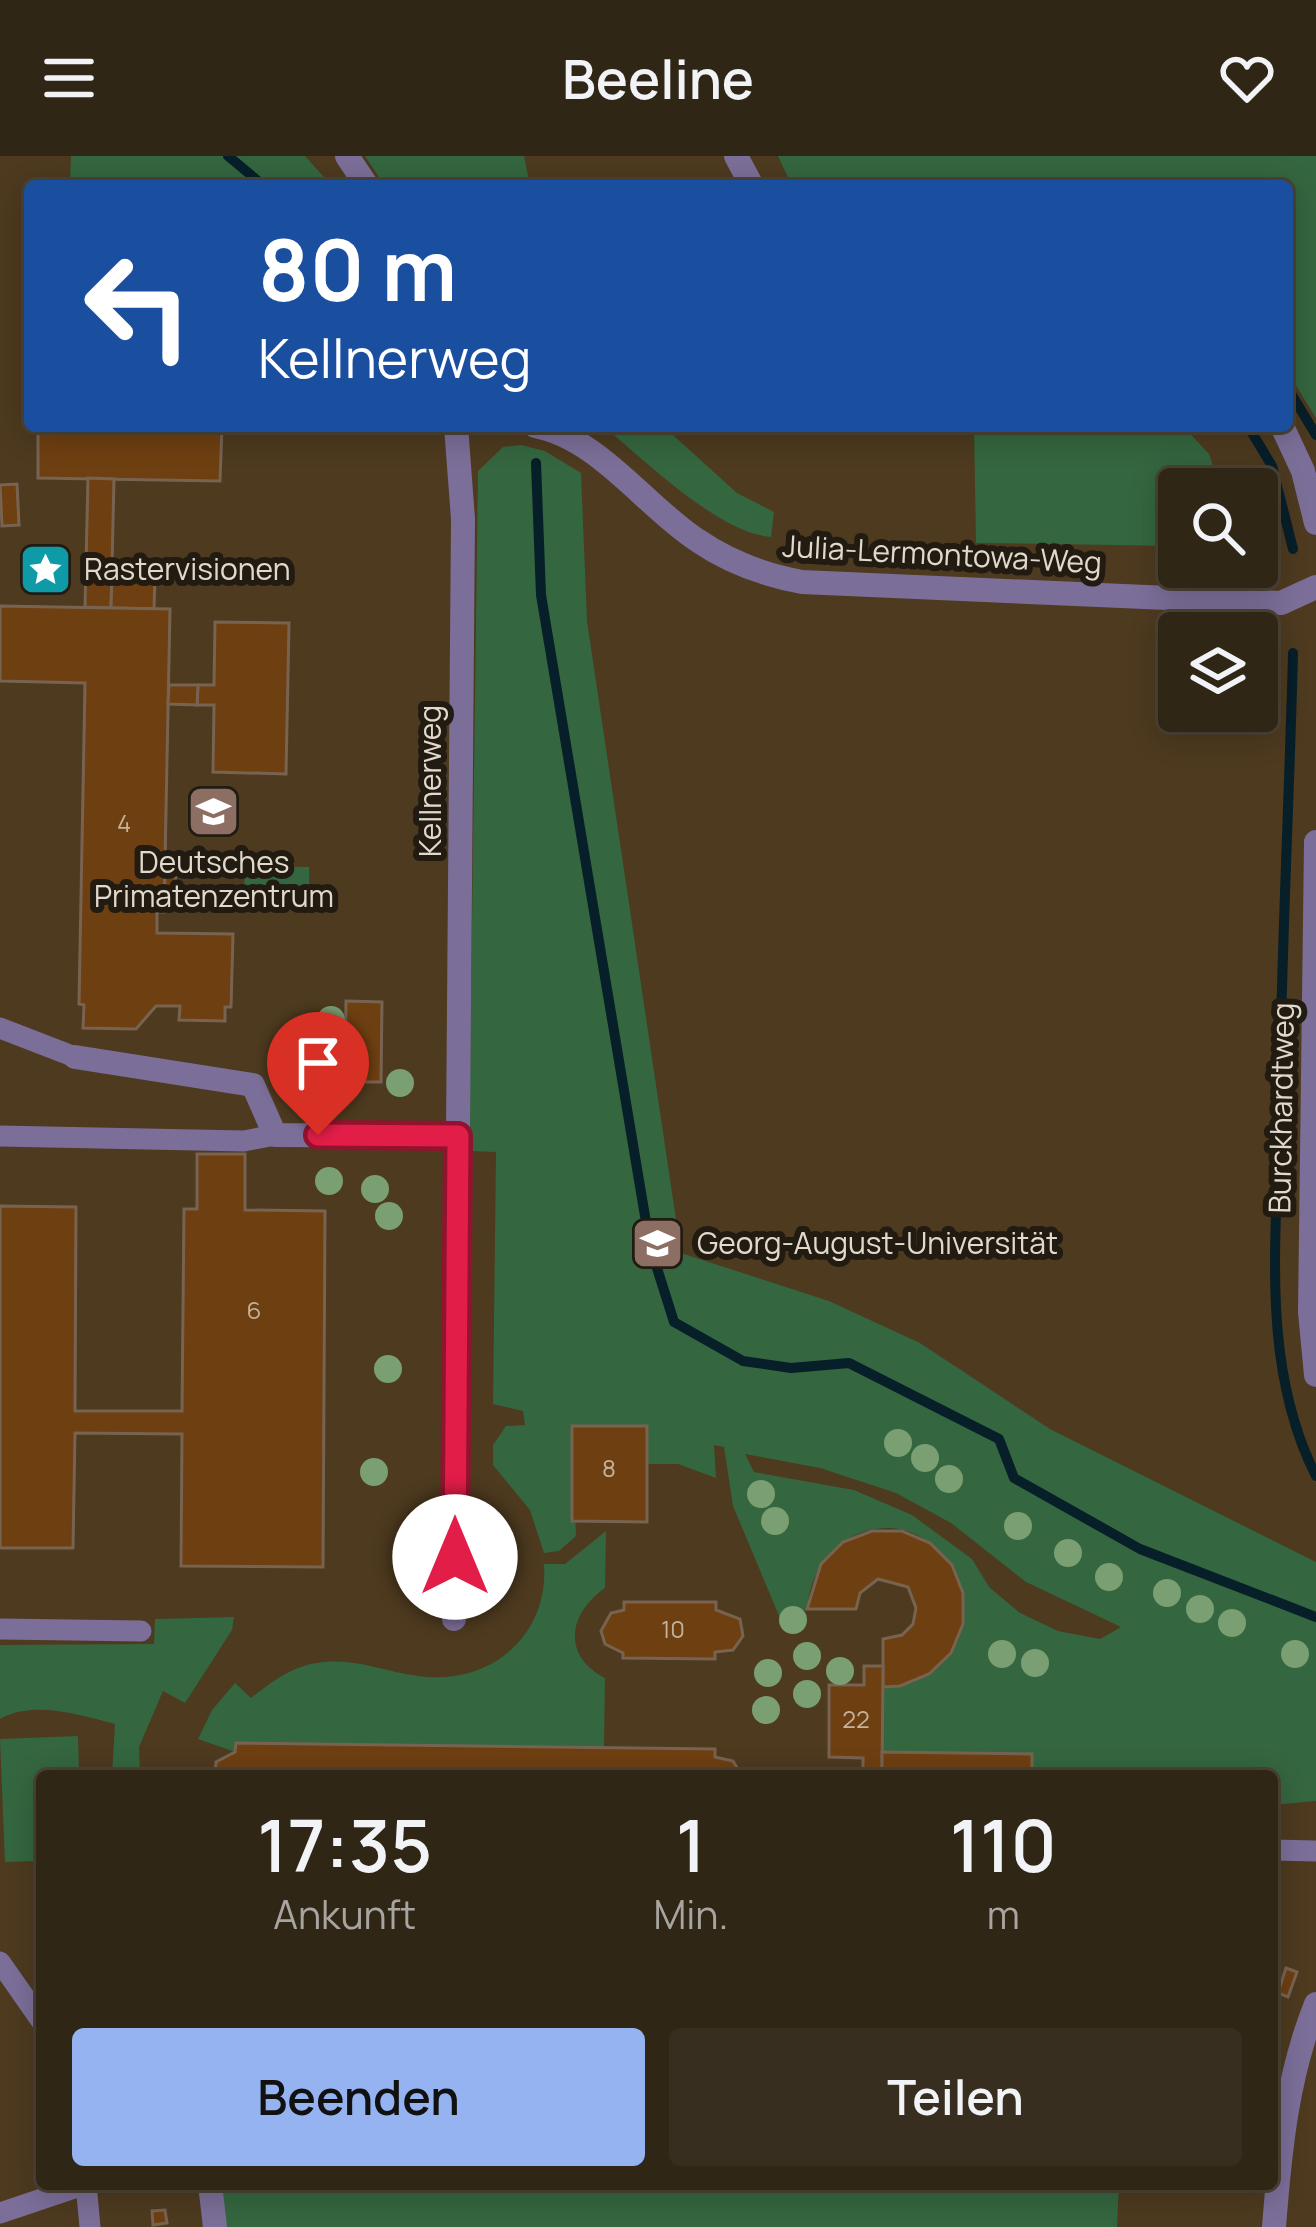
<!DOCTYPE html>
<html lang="de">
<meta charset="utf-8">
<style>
:root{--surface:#302616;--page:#382e1f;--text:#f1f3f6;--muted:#a8a5a1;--line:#4b4335;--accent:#95b2f1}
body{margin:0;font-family:Manrope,sans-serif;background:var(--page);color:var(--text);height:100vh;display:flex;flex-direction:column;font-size:45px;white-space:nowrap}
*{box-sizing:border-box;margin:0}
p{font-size:39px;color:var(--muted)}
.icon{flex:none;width:66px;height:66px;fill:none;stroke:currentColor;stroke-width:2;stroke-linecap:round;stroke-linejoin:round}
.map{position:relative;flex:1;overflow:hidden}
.side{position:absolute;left:36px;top:1614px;width:1242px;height:420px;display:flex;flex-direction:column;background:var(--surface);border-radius:12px;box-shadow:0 6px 30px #0003,0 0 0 3px var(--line)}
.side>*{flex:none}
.top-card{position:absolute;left:24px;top:24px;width:1269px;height:252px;border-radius:12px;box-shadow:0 6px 30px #0003,0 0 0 3px var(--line);background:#1a4fa0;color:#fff;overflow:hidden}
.buttons{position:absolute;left:1158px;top:312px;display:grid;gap:24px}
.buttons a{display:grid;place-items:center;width:120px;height:120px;border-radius:12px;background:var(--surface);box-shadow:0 6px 30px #0003,0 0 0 3px var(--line);font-size:60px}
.pin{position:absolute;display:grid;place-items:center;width:102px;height:102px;color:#fff;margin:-123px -51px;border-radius:50% 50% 50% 0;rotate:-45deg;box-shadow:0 0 12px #0007}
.pin .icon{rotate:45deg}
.me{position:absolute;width:132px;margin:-66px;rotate:0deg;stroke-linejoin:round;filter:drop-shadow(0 0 9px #0008)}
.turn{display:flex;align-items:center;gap:42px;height:252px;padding:0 36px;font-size:54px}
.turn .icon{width:156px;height:156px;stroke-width:2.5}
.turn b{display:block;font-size:84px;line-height:102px}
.eta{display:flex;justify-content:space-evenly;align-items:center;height:204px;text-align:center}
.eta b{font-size:72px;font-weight:600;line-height:84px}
.primary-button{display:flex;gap:24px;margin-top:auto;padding:24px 36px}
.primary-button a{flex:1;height:138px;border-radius:12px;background:var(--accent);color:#111;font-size:48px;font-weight:600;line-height:138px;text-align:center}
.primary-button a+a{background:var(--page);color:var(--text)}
header{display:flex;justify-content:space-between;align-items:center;height:156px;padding:0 36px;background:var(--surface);font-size:54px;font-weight:600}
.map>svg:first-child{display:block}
.built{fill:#4d3a1f;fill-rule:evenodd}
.green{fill:#34663f;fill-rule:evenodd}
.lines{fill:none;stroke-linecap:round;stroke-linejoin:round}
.stream{stroke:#071f29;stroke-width:10}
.building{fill:#6e3f11;stroke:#786351;stroke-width:3}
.lane{stroke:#7b6e98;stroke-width:21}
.street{stroke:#7b6e98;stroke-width:24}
.tree{fill:#7a9f72}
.route-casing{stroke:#92132f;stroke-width:30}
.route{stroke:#e11d48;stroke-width:21}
.labels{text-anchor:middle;stroke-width:12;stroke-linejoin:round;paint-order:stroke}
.number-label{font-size:24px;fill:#c5b29d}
.street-label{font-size:30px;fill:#e2d9cc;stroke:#221b12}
.poi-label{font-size:30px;fill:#e2d9cc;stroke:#221b12;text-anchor:start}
</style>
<header><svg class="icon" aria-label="menu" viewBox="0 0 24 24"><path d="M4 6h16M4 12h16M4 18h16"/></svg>Beeline<svg class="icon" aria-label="heart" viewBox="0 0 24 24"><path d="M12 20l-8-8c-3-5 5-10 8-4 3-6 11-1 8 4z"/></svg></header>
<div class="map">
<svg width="1316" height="2071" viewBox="0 0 1316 2071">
<rect width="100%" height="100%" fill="#40321e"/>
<path class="built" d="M0 0H1316V2071H0ZM30 30H1287V270H30ZM1179 333H1257V411H1179ZM1179 477H1257V555H1179ZM42 1620H1272V2028H42Z"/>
<g class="green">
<polygon points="71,0 305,0 332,30 63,30 70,27"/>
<polygon points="365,0 524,0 530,30 385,30"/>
<polygon points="778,0 1316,0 1316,262 1287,215 1287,30 792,30"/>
<path d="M603 270H663L737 337 774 356 771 381C718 377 645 304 603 270Z"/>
<polygon points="974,270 1183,270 1209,298 1221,333 1179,333 1179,390 976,387"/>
<path d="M521 289 545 295 581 317 587 465 681 1097 829 1145 920 1187 1050 1273 1316 1406V1645L1272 1649V1620H1032V1598L882 1596 883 1531C1031 1503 947 1327 848 1383 822 1398 810 1424 807 1453L782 1467 733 1350 724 1291 714 1289 716 1322 678 1308H647L572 1270 576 1380 559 1395 544 1397 530 1354 493 1309V1289L506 1270 525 1269 523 1255 493 1248 496 996 469 995 478 315 503 291ZM745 1298 820 1312 896 1337 951 1367 1026 1426 1121 1471 1100 1483 1058 1475 1020 1457 989 1431 972 1403 912 1359 854 1334 754 1316Z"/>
<polygon points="245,710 309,711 309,738 244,737"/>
<path d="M606 1375 605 1432C569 1457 561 1499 605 1522L604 1591 323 1589 235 1596 198 1583 212 1554 235 1527 251 1542C274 1524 295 1508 325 1506 358 1503 386 1516 418 1520 489 1530 549 1481 544 1408H565Z"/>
<path d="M234 1461 232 1474 185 1547 163 1535 139 1591 140 1620H112L115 1568C80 1559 34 1544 0 1563V1489L154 1488 155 1463Z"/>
<polygon points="78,1580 79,1620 42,1620 42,1705 5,1706 0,1583"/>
<polygon points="219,2028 1119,2028 1117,2071 224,2071"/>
</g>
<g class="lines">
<g class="stream">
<polyline points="228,0 264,30"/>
<polyline points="1287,231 1316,279"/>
<polyline points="1248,270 1272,310 1293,393"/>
<polyline points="536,307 541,439 650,1090 674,1166 743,1205 791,1212 849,1207 999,1283 1014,1322 1140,1393 1316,1461"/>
<path d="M1293 497C1289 652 1281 807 1279 962 1277 1083 1260 1209 1316 1320"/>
</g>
</g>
<g class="building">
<polygon points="38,270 222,270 220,325 38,322"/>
<polygon points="88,322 114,323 111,452 85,451"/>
<polygon points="17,328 19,369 2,370 0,329"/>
<polygon points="112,420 155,421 154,453 111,452"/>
<polygon points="0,450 170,453 164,756 157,756 157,777 233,778 231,851 225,851 225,865 179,864 180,850 156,850 136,873 83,872 84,849 79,848 85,527 0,525"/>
<polygon points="215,466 289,467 286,618 213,616 214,549 197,549 198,529 214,529"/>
<polygon points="169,529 198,529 197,549 168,548"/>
<polygon points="166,698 176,698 175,751 164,751"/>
<polygon points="346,845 382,846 381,926 345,926"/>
<rect x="283" y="883" width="16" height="19"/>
<polygon points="197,998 245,998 245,1054 325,1055 323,1411 181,1410 182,1278 75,1277 73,1392 0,1392 0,1050 76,1051 75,1255 182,1255 184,1053 197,1053"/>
<polygon points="572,1270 647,1270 647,1366 572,1365"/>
<polygon points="872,1375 902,1375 930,1387 952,1409 963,1437 963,1468 951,1497 929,1518 900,1530 883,1531 883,1483 902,1479 913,1468 916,1452 908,1431 878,1423 860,1437 856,1453 807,1453 821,1408 843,1386"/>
<polygon points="624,1446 716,1446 716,1454 740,1463 743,1480 733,1494 715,1496 715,1503 623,1502 623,1497 605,1488 601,1475 611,1457 624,1454"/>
<polygon points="864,1510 883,1510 882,1620 863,1620 863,1602 829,1601 829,1529 864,1529"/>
<polygon points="236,1587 715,1593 715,1601 733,1605 742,1620 215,1620 216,1606 235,1596"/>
<polygon points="882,1596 1032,1598 1032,1620 882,1620"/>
<polygon points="1286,1812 1297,1816 1288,1841 1278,1837"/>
<polygon points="165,2054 167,2067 153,2069 152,2055"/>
</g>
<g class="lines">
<g class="lane">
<polyline points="0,872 75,901"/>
<polyline points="0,980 244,985 275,979"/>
<polyline points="0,1473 141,1475"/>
<polyline points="1272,1694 1316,1695"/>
<polyline points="0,1806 42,1866"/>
<polyline points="0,2057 86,2028 90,2071"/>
</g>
<g class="street">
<polyline points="347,0 367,30"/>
<polyline points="736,0 752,30"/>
<path d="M535 270C599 282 645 350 697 384 729 406 764 419 802 426L1281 447 1316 431"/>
<polyline points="1282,270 1303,315 1316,367"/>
<polyline points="1316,686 1310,1156 1316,1219"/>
<polyline points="75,901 253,929 275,979 458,980"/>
<polyline points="454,1463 463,363 456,270"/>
<polyline points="210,2028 215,2071"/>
<path d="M1274 2071C1280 1994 1287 1920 1316 1848"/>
</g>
</g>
<g class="tree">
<circle cx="331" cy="864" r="14"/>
<circle cx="327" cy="917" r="14"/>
<circle cx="400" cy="927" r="14"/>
<circle cx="310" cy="951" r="14"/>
<circle cx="329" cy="1025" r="14"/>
<circle cx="375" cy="1033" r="14"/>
<circle cx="389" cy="1060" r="14"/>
<circle cx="388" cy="1213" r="14"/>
<circle cx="898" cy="1287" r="14"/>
<circle cx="925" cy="1302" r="14"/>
<circle cx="374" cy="1316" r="14"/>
<circle cx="949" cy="1323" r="14"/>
<circle cx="761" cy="1338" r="14"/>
<circle cx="775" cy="1365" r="14"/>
<circle cx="1018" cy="1370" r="14"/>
<circle cx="1068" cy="1397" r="14"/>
<circle cx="1109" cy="1421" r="14"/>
<circle cx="420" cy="1431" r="14"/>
<circle cx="1167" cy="1437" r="14"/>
<circle cx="1200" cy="1453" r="14"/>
<circle cx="793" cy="1464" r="14"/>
<circle cx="1232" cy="1467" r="14"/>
<circle cx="1002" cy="1498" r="14"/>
<circle cx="1295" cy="1498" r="14"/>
<circle cx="807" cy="1500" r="14"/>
<circle cx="1035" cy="1507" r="14"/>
<circle cx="840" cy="1515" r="14"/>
<circle cx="768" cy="1517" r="14"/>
<circle cx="807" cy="1538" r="14"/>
<circle cx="766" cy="1554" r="14"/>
</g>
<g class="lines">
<defs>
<polyline id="route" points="318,979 458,980 455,1401"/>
</defs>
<use href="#route" class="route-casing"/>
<use href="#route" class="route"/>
</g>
<defs>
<symbol id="sight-square" viewBox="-11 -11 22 22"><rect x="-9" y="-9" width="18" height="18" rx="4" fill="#0f9aa8" stroke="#221b12"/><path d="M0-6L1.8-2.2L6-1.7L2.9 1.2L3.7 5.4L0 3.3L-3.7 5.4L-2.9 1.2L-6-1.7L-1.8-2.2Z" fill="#fff"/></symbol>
<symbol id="university-square" viewBox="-11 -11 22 22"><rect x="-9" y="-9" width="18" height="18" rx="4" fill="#8d6e63" stroke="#221b12"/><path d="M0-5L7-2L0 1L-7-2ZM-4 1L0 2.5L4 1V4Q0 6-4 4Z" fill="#fff"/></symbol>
</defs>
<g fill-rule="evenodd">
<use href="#sight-square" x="16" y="384" width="59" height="59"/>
<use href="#university-square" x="184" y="626" width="59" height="59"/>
<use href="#university-square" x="628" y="1058" width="59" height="59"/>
</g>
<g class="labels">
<g class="number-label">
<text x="124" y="676">4</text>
<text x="254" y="1163">6</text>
<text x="609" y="1321">8</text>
<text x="673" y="1482">10</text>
<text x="856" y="1572">22</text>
</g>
<g class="street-label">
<text transform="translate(942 399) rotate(3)" y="10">Julia-Lermontowa-Weg</text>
<text transform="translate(431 625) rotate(-90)" y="10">Kellnerweg</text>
<text transform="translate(1282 952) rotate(-89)" y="10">Burckhardtweg</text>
</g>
<g class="poi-label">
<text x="84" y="424">Rastervisionen</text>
<text x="214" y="717" text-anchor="middle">Deutsches<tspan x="214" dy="34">Primatenzentrum</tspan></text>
<text x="697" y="1098">Georg-August-Universität</text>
</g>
</g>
</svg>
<div class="buttons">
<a><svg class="icon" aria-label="search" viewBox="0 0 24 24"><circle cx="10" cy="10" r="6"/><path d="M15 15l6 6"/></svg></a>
<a><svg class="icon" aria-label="layers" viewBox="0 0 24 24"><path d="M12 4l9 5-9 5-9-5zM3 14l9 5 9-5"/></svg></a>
</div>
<div class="pin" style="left:318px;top:979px;background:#d93025"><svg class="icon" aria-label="arrive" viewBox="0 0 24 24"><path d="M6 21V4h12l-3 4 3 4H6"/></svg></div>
<svg class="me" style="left:455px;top:1401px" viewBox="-20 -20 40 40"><circle r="19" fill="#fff"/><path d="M0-13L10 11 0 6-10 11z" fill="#e11d48"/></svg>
<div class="top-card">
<div class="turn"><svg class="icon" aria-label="left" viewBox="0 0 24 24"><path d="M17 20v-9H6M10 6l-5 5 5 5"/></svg><div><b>80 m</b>Kellnerweg</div></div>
</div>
<section class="side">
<div class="eta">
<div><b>17:35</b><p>Ankunft</p></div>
<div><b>1</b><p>Min.</p></div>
<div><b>110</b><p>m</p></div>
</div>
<div class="primary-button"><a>Beenden</a><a>Teilen</a></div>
</section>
</div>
